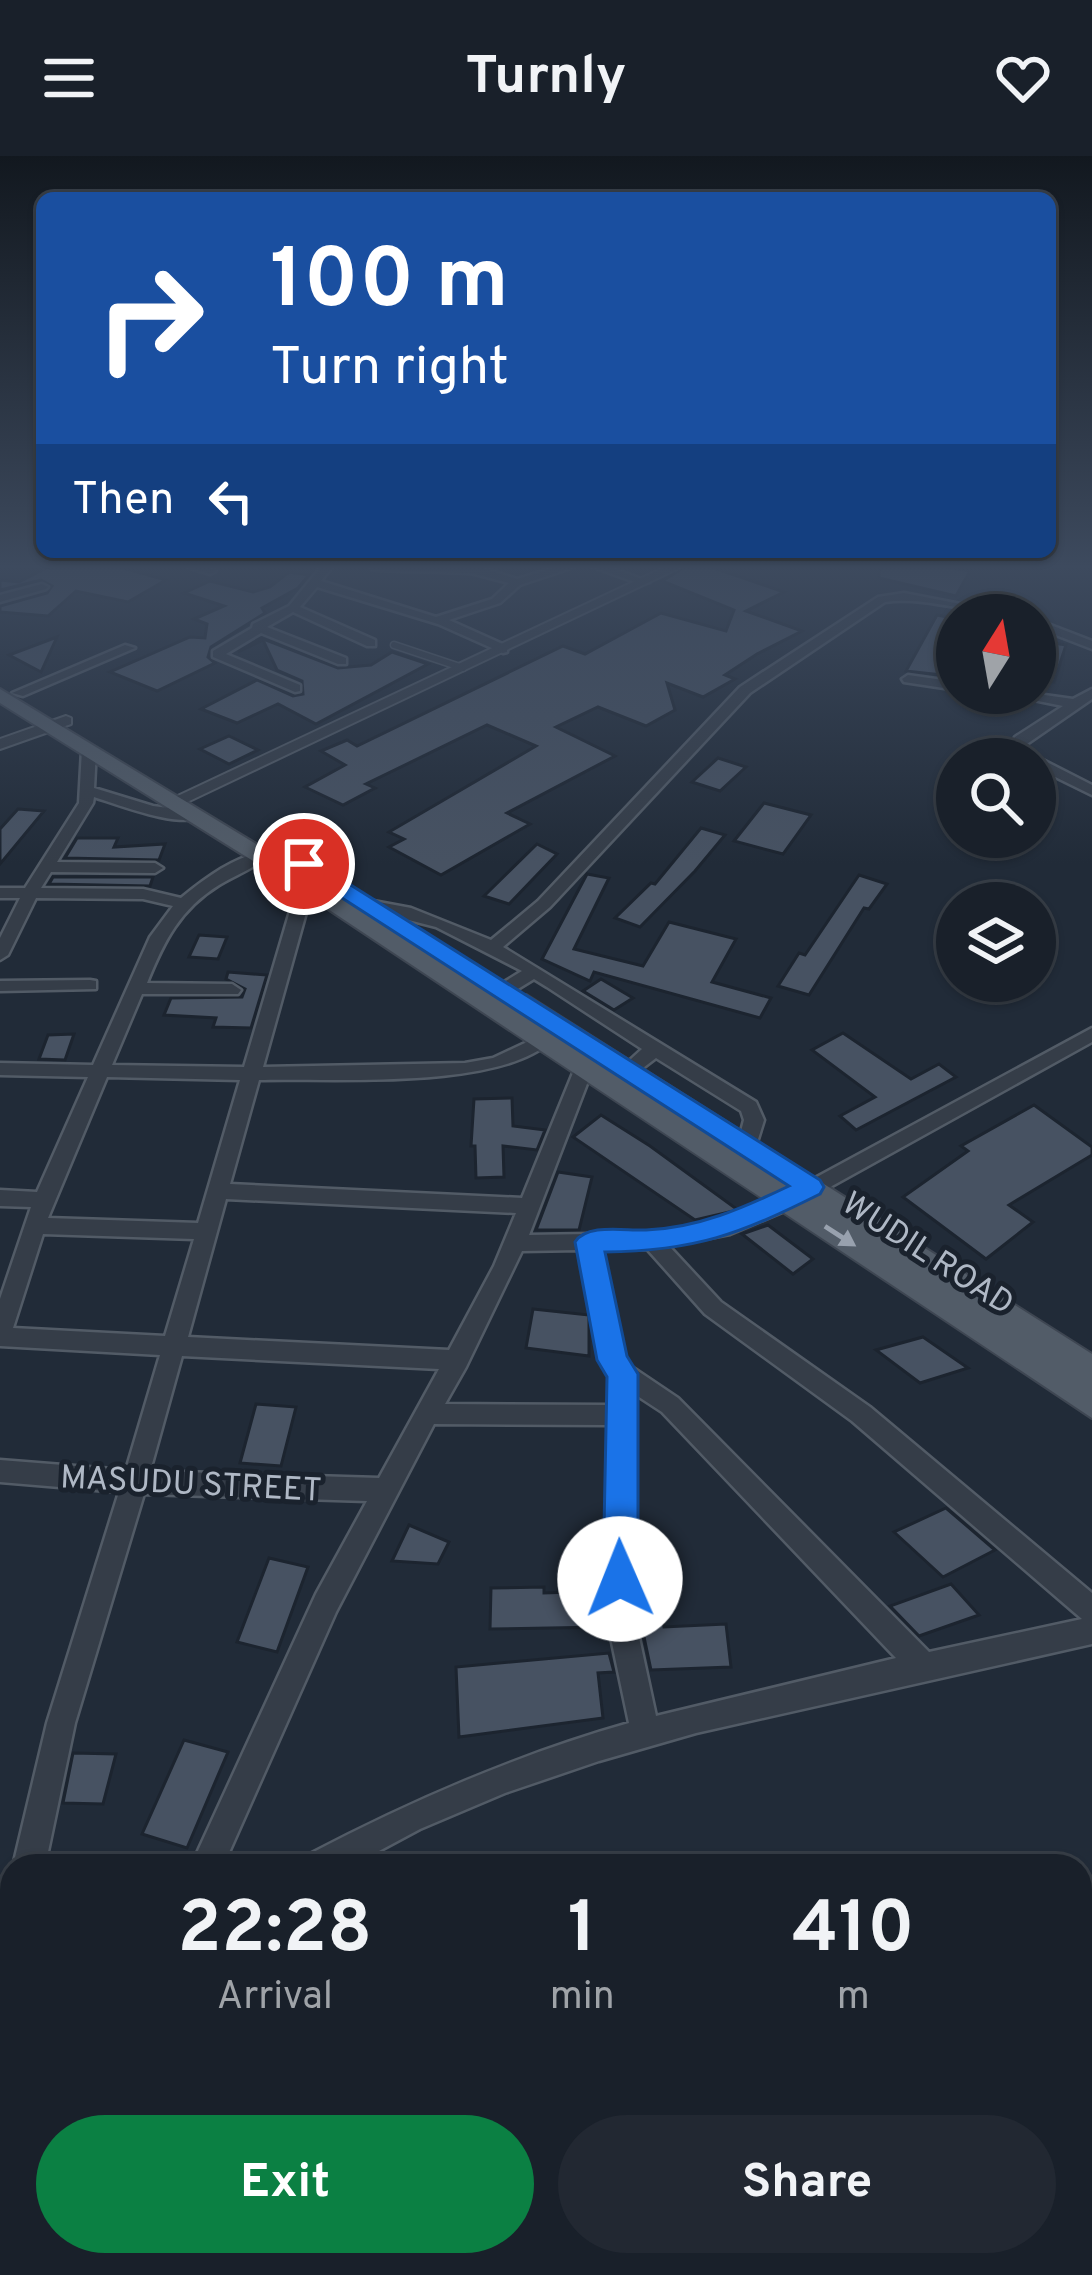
<!DOCTYPE html>
<style>
:root{--surface:#19202a;--page:#222832;--text:#f1f3f6;--muted:#9fa3a8;--line:#373e47;--accent:#0b8043}
body{margin:0;font-family:Overpass,sans-serif;background:var(--page);color:var(--text);height:100vh;display:flex;flex-direction:column;font-size:45px;white-space:nowrap}
*{box-sizing:border-box;margin:0}
p{font-size:39px;color:var(--muted)}
.icon{flex:none;width:66px;height:66px;fill:none;stroke:currentColor;stroke-width:2;stroke-linecap:round;stroke-linejoin:round}
.map{position:relative;flex:1;overflow:hidden}
.panel{position:absolute;left:0px;top:1698px;width:1092px;height:423px;display:flex;flex-direction:column;background:var(--surface);border-radius:36px 36px 0 0;box-shadow:0 3px 9px #0004,0 0 0 3px var(--line)}
.panel>*{flex:none}
.top-card{position:absolute;left:36px;top:36px;width:1020px;height:366px;border-radius:18px;box-shadow:0 3px 9px #0004,0 0 0 3px var(--line);background:#1a4fa0;color:#fff;overflow:hidden}
.needle{width:78px;rotate:11deg}
.buttons{position:absolute;left:936px;top:438px;display:grid;gap:24px}
.buttons a{display:grid;place-items:center;width:120px;height:120px;border-radius:50%;background:var(--surface);box-shadow:0 3px 9px #0004,0 0 0 3px var(--line);font-size:60px}
.pin{position:absolute;display:grid;place-items:center;width:102px;height:102px;color:#fff;margin:-51px;border:6px solid #fff;border-radius:50%;box-shadow:0 3px 12px #0007}
.me{position:absolute;width:132px;margin:-66px;rotate:359deg;stroke-linejoin:round;filter:drop-shadow(0 0 9px #0008)}
.turn{display:flex;align-items:center;gap:42px;height:252px;padding:0 36px;font-size:54px}
.turn .icon{width:156px;height:156px;stroke-width:2.5}
.turn b{display:block;font-size:84px;line-height:102px}
.then{display:flex;align-items:center;height:114px;padding:0 36px;background:#0003;gap:24px;font-size:45px}
.eta{display:flex;justify-content:space-evenly;align-items:center;height:204px;text-align:center}
.eta b{font-size:72px;font-weight:700;line-height:84px}
.primary-button{display:flex;gap:24px;margin-top:auto;padding:24px 36px}
.primary-button a{flex:1;height:138px;border-radius:72px;background:var(--accent);color:#fff;font-size:48px;font-weight:700;line-height:138px;text-align:center}
.primary-button a+a{background:var(--page);color:var(--text)}
header{display:flex;justify-content:space-between;align-items:center;height:156px;padding:0 36px;background:var(--surface);font-size:54px;font-weight:700}
.map>svg:first-child{display:block}
.building{fill:#475262;stroke:#1c242f;stroke-width:3}
.lines{fill:none;stroke-linecap:round;stroke-linejoin:round}
.service-casing{stroke:#525b66;stroke-width:9}
.minor-casing{stroke:#525b66;stroke-width:5}
.tertiary-casing{stroke:#525b66;stroke-width:4}
.primary-casing{stroke:#3e4652;stroke-width:4}
.trunk-casing{stroke:#3f4853;stroke-width:5}
.service{stroke:#353d48;stroke-width:6}
.minor{fill:#353d48;fill-rule:evenodd}
.tertiary{fill:#353d48;fill-rule:evenodd}
.primary{fill:#525c68;fill-rule:evenodd}
.trunk{fill:#60605d;fill-rule:evenodd}
.oneway{fill:#98a1ae}
.route{fill:#1a73e8;stroke:#114b97;stroke-width:3}
.labels{text-anchor:middle;stroke-width:10;stroke-linejoin:round;paint-order:stroke}
.street-label{font-size:33px;fill:#afb8c5;stroke:#1a222d}
</style>
<header><svg class="icon" aria-label="menu" viewBox="0 0 24 24"><path d="M4 6h16M4 12h16M4 18h16"/></svg>Turnly<svg class="icon" aria-label="heart" viewBox="0 0 24 24"><path d="M12 20l-8-8c-3-5 5-10 8-4 3-6 11-1 8 4z"/></svg></header>
<div class="map">
<svg width="1092" height="2119" viewBox="0 0 1092 2119">
<rect width="100%" height="100%" fill="#212b38"/>
<g class="building">
<polygon points="48,411 120,411 166,424 128,446 76,435 48,460 0,456 0,450 47,437 52,430 41,424 0,434 0,424 19,426"/>
<polygon points="685,411 711,411 784,436 746,455 802,475 757,498 725,519 735,523 703,541 667,527 675,554 646,570 598,551 556,571 615,600 507,657 530,668 441,719 389,691 404,683 389,676 536,590 487,569 366,628 375,632 343,649 305,631 345,609 321,595 347,584 357,590 563,490 585,498 661,457 726,475 734,454 662,425"/>
<polygon points="879,411 946,411 970,415 956,440 879,422"/>
<polygon points="289,416 309,419 298,432 262,452 265,457 211,491 208,501 215,507 157,535 110,516 190,481 205,482 207,468 194,463 224,450 184,437 210,425 253,436 270,431"/>
<polygon points="937,459 957,463 957,508 942,506 942,519 906,515"/>
<polygon points="57,481 41,516 9,499"/>
<polygon points="261,482 338,512 371,509 392,496 428,508 316,568 278,548 237,567 201,553 257,524 293,540 303,538 302,525 277,514 263,484 238,496"/>
<polygon points="1035,484 1066,489 1054,526 1035,523"/>
<polygon points="229,580 258,594 229,608 200,593"/>
<polygon points="718,602 746,611 720,635 692,626"/>
<polygon points="764,647 811,659 783,698 734,685"/>
<polygon points="18,653 44,655 0,708 0,673"/>
<polygon points="701,672 725,679 695,715 640,771 615,762 651,727 655,728"/>
<polygon points="77,682 118,682 114,691 165,688 159,704 65,702"/>
<polygon points="537,688 557,698 509,748 484,740"/>
<polygon points="587,718 609,722 574,793 643,810 669,766 736,783 712,826 771,842 760,862 594,816 590,825 542,803"/>
<polygon points="859,719 887,728 869,753 864,752 809,839 778,830 799,797 805,799"/>
<polygon points="53,721 153,721 150,730 49,728"/>
<polygon points="199,779 227,781 218,803 189,801"/>
<polygon points="228,816 267,819 251,872 213,871 216,862 164,859 171,842 242,841 245,833 226,823"/>
<polygon points="601,823 633,842 614,854 583,835"/>
<polygon points="843,877 911,923 939,908 956,921 856,974 840,960 875,941 812,894"/>
<polygon points="74,878 65,904 39,903 48,879"/>
<polygon points="512,942 513,970 545,974 537,994 503,990 504,1021 476,1022 475,990 471,990 474,943"/>
<polygon points="1034,949 1092,991 1092,999 1009,1049 1033,1066 986,1103 903,1041 968,995 961,990"/>
<polygon points="601,959 650,990 738,1054 695,1064 573,981"/>
<polygon points="558,1016 592,1021 579,1074 536,1074"/>
<polygon points="768,1069 813,1103 793,1118 742,1078"/>
<polygon points="533,1153 589,1159 589,1200 526,1192"/>
<polygon points="923,1181 968,1212 920,1227 876,1194"/>
<polygon points="256,1248 296,1251 281,1310 240,1307"/>
<polygon points="946,1352 995,1394 943,1421 894,1376"/>
<polygon points="409,1369 449,1386 438,1408 392,1405"/>
<polygon points="269,1402 308,1411 277,1496 237,1486"/>
<polygon points="657,1404 664,1471 726,1468 731,1511 651,1514 640,1462 639,1405"/>
<polygon points="951,1428 979,1459 919,1480 890,1450"/>
<polygon points="544,1431 544,1437 603,1435 604,1471 490,1473 491,1432"/>
<polygon points="609,1497 614,1516 598,1517 603,1562 459,1581 456,1511"/>
<polygon points="184,1584 228,1596 187,1692 142,1678"/>
<polygon points="73,1597 116,1598 103,1648 63,1647"/>
</g>
<g class="lines">
<defs>
<polyline id="service" points="394,489 463,512"/>
<g id="minor">
<polygon points="187,411 207,411 216,415 210,418"/>
<polygon points="321,411 332,411 321,425 436,461 492,443 509,427 471,417 374,414 369,411 479,411 517,423 557,411 574,411 520,429 500,447 449,464 507,490 507,496 503,497 438,468 317,431 300,451 375,484 375,490 367,490 293,456 267,471 346,502 346,508 338,508 261,477 226,498 300,529 300,535 295,536 213,501 213,495 252,472 253,468 289,450"/>
<polygon points="593,411 609,411 650,426 640,428"/>
<polygon points="42,428 48,431 46,433 0,446 0,439"/>
<path d="M904 437 1017 459C973 459 929 440 885 446L750 537 550 751 503 791 756 946 764 964 754 996 747 998 737 991 744 964 741 955 656 902 635 918H621L619 914 642 893 547 831 534 823 508 839H496V831L522 815 436 771 362 752 360 749 368 744 411 752 491 784 538 745 740 531 878 441Z"/>
<polygon points="1035,463 1092,485 1092,493 1035,471"/>
<polygon points="125,489 135,492 23,540 12,537"/>
<polygon points="908,519 957,526 957,534 904,526 902,523"/>
<polygon points="1092,533 1092,543 1024,590 1037,601 1092,629 1092,639 1035,611 1035,603 1023,603 1010,591 1015,581 1063,550 999,537 1030,537 1073,543"/>
<path d="M89 590 96 594 94 632 153 650 198 656 205 660C180 673 122 650 94 641L93 647 57 706 155 707 163 712 155 717 51 716 41 732 143 733 181 742C203 724 238 697 266 697L269 700C254 712 236 719 219 729 180 753 164 785 147 827L232 828 241 834 238 838H142L112 909 244 911 298 728 306 723 314 728 263 911 465 907 493 902 542 879 551 885C499 934 332 922 259 924L230 1028 522 1042 575 912 584 906 593 912 529 1079 652 1077 727 1063 780 1041 1092 872V886L794 1051 730 1078 669 1090 721 1146 870 1251 1092 1437V1488L696 1577 599 1605 505 1637 420 1673 351 1710H303L308 1699C411 1645 516 1599 629 1567L607 1463 608 1269 434 1268 336 1456 223 1710H191L316 1438 367 1345 144 1338 75 1567 45 1710H13L47 1567 119 1336 0 1326V1304L126 1314 160 1199 0 1190V1143L31 1051 0 1050V1034L37 1036 88 921 0 919V907L93 909 150 781 173 750 143 743 36 742 8 799 0 804V782L20 742H0V732H25L79 647 82 594ZM107 921 240 924 198 1067 48 1062ZM226 1043 516 1057 494 1110 449 1194 188 1181ZM43 1078 194 1083 165 1180 13 1172ZM647 1093 705 1158 852 1265 1082 1463 929 1496 678 1242 626 1207 601 1094ZM580 1094 604 1212 611 1221 609 1249 445 1248 466 1211 522 1095ZM182 1200 439 1213 379 1322 150 1315ZM633 1237 662 1256 896 1502 656 1560 635 1463Z"/>
<polygon points="90,824 96,825 96,833 0,835 0,825"/>
<polygon points="12,1823 12,1907 5,1910 0,1908 0,1829"/>
</g>
<g id="tertiary">
<polygon points="665,411 681,411 181,649 167,645"/>
<polygon points="66,560 71,562 71,568 0,593 0,583"/>
</g>
<polygon id="primary" points="0,533 314,723 507,848 508,839 526,839 1092,1198 1092,1262 298,733 0,547"/>
<g id="trunk">
<polygon points="1080,1795 1092,1796 1092,1848 1080,1847"/>
<rect x="1080" y="1860" width="12" height="54"/>
<polygon points="12,2040 12,2099 0,2104 0,2045"/>
<polygon points="33,2109 109,2109 105,2119 29,2119"/>
</g>
</defs>
<use href="#service" class="service-casing"/>
<use href="#minor" class="minor-casing"/>
<use href="#tertiary" class="tertiary-casing"/>
<use href="#primary" class="primary-casing"/>
<use href="#trunk" class="trunk-casing"/>
<use href="#service" class="service"/>
<use href="#minor" class="minor"/>
<use href="#tertiary" class="tertiary"/>
<use href="#primary" class="primary"/>
<use href="#trunk" class="trunk"/>
</g>
<defs><path id="oneway-solid" d="M-6-.8H1V-3.2L6.5 0L1 3.2V.8H-6Z" transform="scale(3)"/></defs>
<use class="oneway" href="#oneway-solid" transform="translate(840 1080) rotate(33)"/>
<linearGradient id="sky" x2="0" y2="1"><stop stop-color="#12181f"/><stop offset="0.58" stop-color="#3d4a5e"/><stop offset="1" stop-color="#3d4a5e" stop-opacity="0"/></linearGradient>
<rect width="1092" height="708" fill="url(#sky)"/>
<path class="route" d="M297 704H311L820 1024 824 1031 820 1038C740 1078 696 1095 605 1096L627 1200 638 1218V1423L633 1435 620 1440 608 1435 603 1423 607 1221 597 1204 575 1086C587 1067 625 1075 646 1074 698 1072 743 1052 789 1030L297 713Z"/>
<g class="labels">
<g class="street-label">
<text transform="translate(929 1096) rotate(33)" y="12">WUDIL ROAD</text>
<text transform="translate(191 1326) rotate(3)" y="12">MASUDU STREET</text>
</g>
</g>
</svg>
<div class="buttons">
<a><svg class="needle" viewBox="-14 -14 28 28"><path d="M0-13l5 13h-10z" fill="#e53935"/><path d="M0 13l5-13h-10z" fill="#9fa3a8"/></svg></a>
<a><svg class="icon" aria-label="search" viewBox="0 0 24 24"><circle cx="10" cy="10" r="6"/><path d="M15 15l6 6"/></svg></a>
<a><svg class="icon" aria-label="layers" viewBox="0 0 24 24"><path d="M12 4l9 5-9 5-9-5zM3 14l9 5 9-5"/></svg></a>
</div>
<div class="pin" style="left:304px;top:708px;background:#d93025"><svg class="icon" aria-label="arrive" viewBox="0 0 24 24"><path d="M6 21V4h12l-3 4 3 4H6"/></svg></div>
<svg class="me" style="left:620px;top:1423px" viewBox="-20 -20 40 40"><circle r="19" fill="#fff"/><path d="M0-13L10 11 0 6-10 11z" fill="#1a73e8"/></svg>
<div class="top-card">
<div class="turn"><svg class="icon" aria-label="right" viewBox="0 0 24 24"><path d="M7 20v-9h11M14 6l5 5-5 5"/></svg><div><b>100 m</b>Turn right</div></div>
<div class="then">Then<svg class="icon" aria-label="left" viewBox="0 0 24 24"><path d="M17 20v-9H6M10 6l-5 5 5 5"/></svg></div>
</div>
<section class="panel">
<div class="eta">
<div><b>22:28</b><p>Arrival</p></div>
<div><b>1</b><p>min</p></div>
<div><b>410</b><p>m</p></div>
</div>
<div class="primary-button"><a>Exit</a><a>Share</a></div>
</section>
</div>
